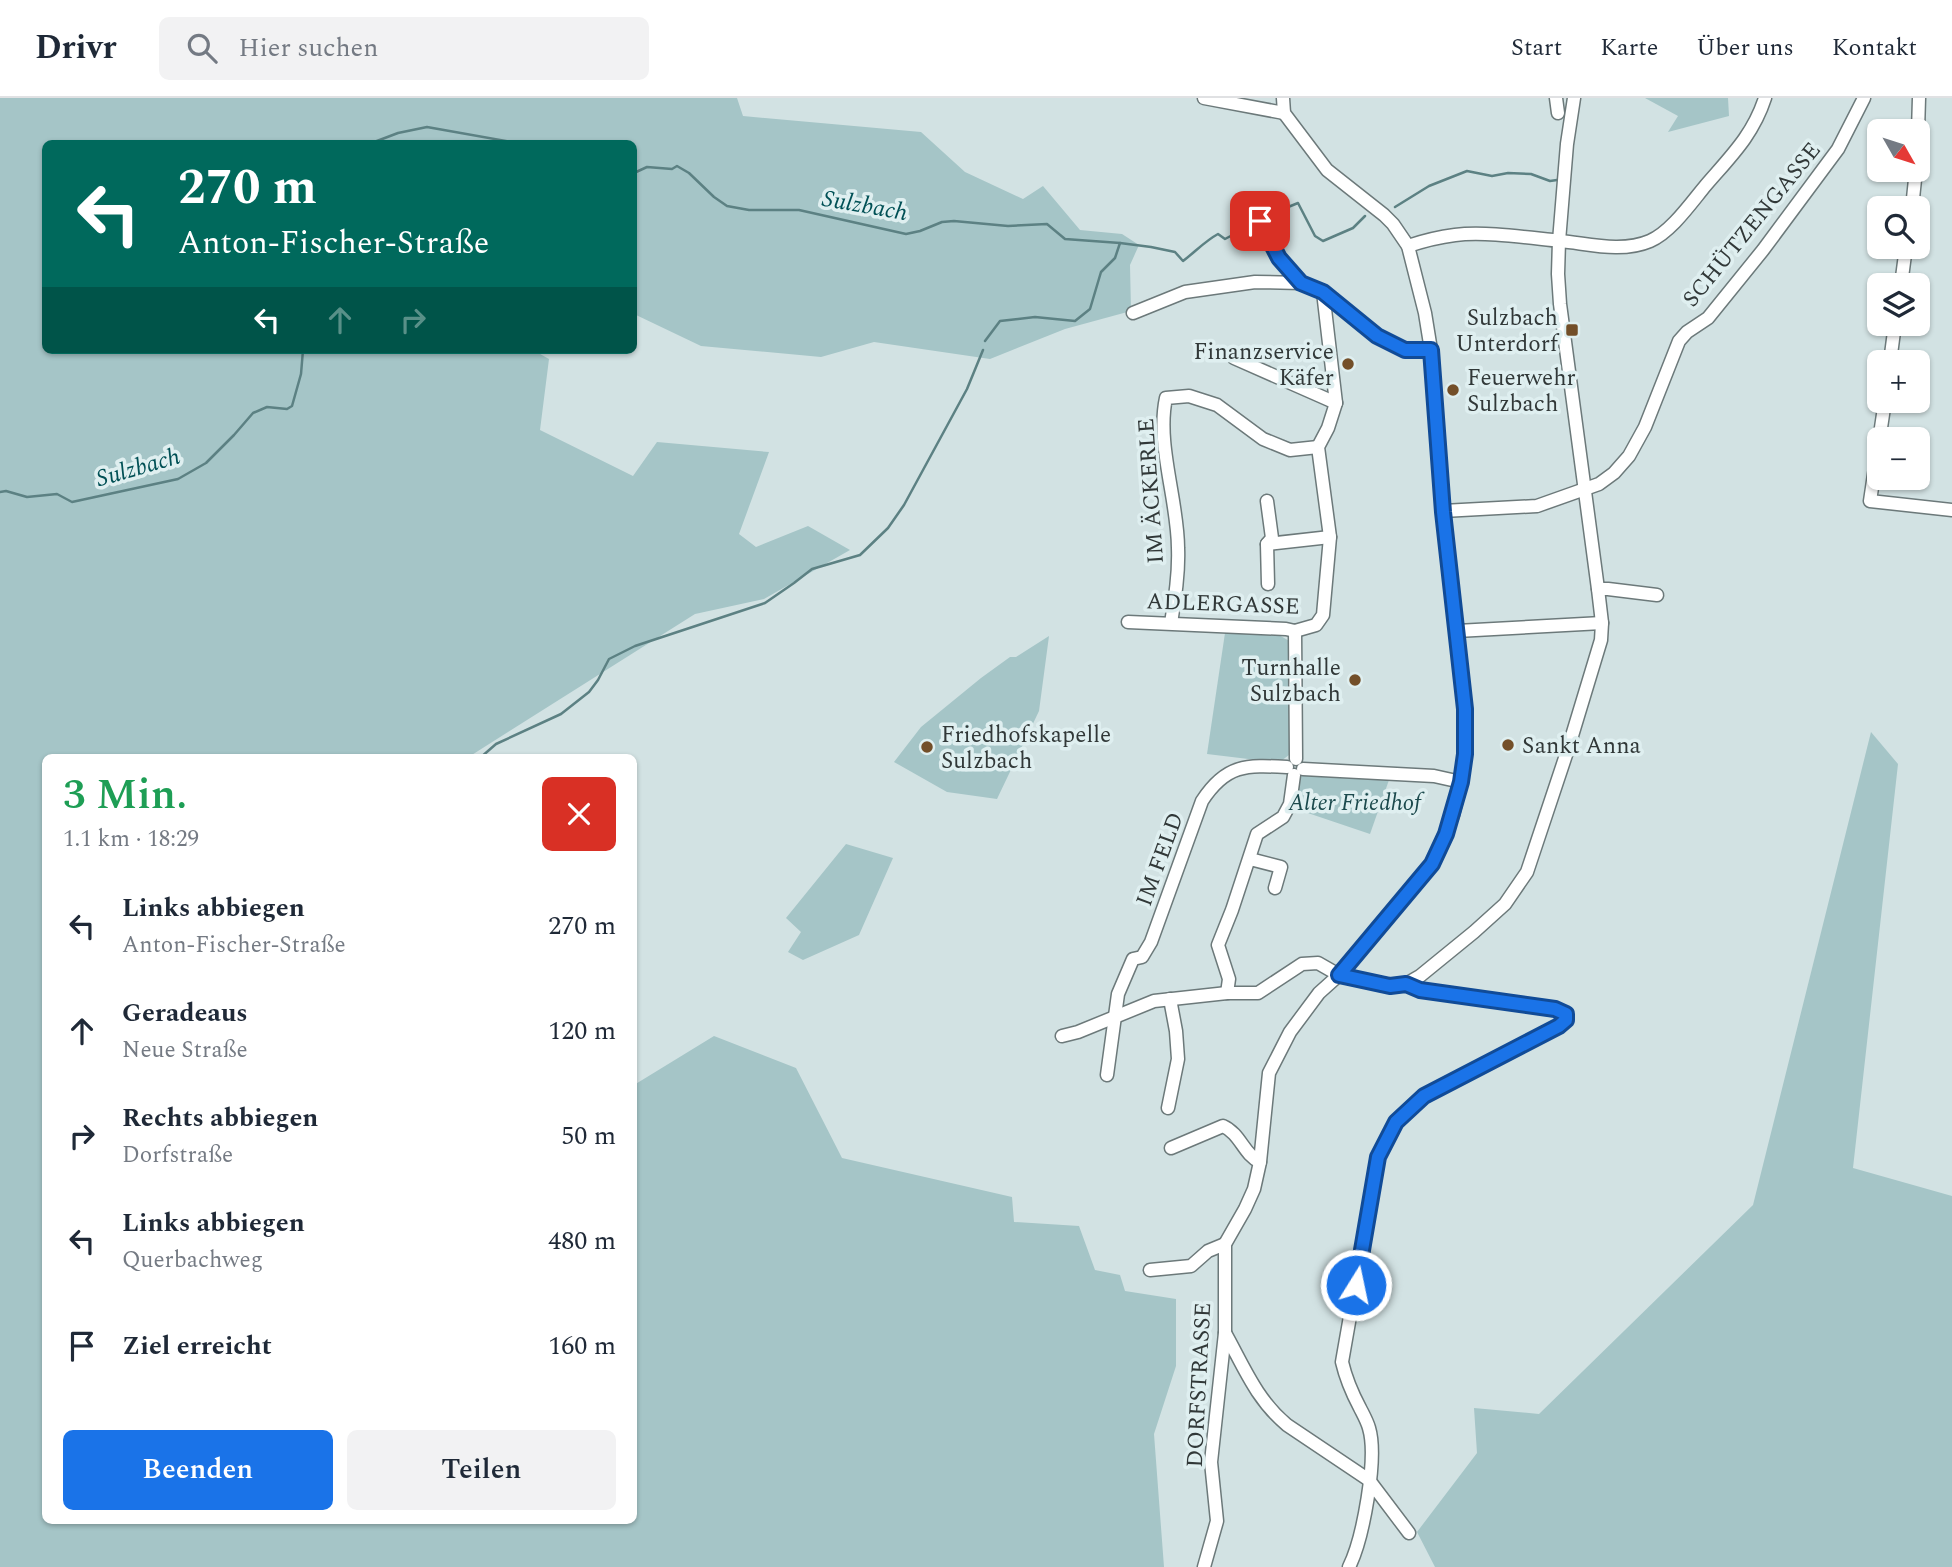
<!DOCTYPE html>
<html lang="de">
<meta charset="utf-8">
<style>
:root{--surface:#fff;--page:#f2f2f3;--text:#1f2937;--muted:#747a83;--line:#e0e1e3;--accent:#1a73e8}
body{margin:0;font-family:Spectral,serif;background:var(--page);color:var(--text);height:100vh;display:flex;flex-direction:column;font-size:26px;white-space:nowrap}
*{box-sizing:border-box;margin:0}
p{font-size:23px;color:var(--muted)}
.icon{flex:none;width:38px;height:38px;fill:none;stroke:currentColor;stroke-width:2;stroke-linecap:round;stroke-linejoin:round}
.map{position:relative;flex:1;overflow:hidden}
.sheet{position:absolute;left:42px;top:656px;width:595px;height:770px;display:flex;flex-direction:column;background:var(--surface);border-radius:10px;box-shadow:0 2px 5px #0004}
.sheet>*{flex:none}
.banner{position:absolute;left:42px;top:42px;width:595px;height:214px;border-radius:10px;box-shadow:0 2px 5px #0004;background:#00695c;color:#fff;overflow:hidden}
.needle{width:46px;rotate:129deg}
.tools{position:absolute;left:1867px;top:21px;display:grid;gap:14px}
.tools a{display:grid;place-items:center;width:63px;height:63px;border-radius:10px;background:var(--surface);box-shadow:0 2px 5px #0004;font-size:35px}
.pin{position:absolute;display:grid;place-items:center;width:60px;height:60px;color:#fff;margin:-30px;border-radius:14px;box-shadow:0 4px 10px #0006}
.me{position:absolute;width:77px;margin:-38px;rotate:10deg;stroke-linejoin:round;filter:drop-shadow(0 0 5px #0008)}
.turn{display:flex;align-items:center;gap:24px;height:147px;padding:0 21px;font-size:32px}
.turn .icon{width:91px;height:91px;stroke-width:2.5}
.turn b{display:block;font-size:49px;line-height:60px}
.lanes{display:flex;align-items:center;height:66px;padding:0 21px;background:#0003;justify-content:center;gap:35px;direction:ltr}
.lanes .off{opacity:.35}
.round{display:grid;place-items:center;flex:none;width:74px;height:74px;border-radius:10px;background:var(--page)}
.headline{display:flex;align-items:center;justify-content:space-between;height:119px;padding:0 21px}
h1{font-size:42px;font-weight:600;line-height:52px;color:#1e9e55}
.cta{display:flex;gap:14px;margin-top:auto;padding:14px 21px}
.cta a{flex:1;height:80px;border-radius:10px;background:var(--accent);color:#fff;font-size:28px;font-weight:600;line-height:80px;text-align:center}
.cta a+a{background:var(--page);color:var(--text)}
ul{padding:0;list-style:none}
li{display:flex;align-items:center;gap:21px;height:105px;padding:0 21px}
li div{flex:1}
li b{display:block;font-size:26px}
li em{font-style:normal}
header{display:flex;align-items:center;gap:42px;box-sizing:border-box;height:98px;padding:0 35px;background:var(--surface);border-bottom:2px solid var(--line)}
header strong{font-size:33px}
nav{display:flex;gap:38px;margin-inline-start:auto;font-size:24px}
.search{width:490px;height:63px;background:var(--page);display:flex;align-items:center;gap:18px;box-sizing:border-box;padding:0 24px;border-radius:10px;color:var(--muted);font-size:26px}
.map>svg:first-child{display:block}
.green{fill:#a5c5c7}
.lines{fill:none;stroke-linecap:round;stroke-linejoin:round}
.stream{stroke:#5c8183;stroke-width:2.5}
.minor-casing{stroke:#6c797a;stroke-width:15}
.minor{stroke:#fff;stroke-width:12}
.route-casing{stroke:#114b97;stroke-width:18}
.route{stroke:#1a73e8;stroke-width:12}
.poi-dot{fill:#734f29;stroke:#dfeff0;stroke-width:2.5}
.labels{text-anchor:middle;stroke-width:7;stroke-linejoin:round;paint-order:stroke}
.street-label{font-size:23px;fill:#313838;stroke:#dfeff0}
.poi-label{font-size:23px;fill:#313838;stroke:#dfeff0;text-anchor:end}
.park-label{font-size:23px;font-style:italic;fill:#1c4a4d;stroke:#dfeff0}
.water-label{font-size:24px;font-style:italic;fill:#005055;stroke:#dfeff0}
</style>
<header>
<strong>Drivr</strong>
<div class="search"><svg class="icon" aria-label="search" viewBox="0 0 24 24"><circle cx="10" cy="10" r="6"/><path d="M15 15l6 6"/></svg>Hier suchen</div>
<nav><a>Start</a><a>Karte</a><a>Über uns</a><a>Kontakt</a></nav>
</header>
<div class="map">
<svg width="1952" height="1469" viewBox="0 0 1952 1469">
<rect width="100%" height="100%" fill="#d2e2e3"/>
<g class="green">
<polygon points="0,0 737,0 743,18 921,34 965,74 1023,101 1043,88 1080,132 1122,136 1139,147 1130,167 1131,213 1065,231 990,261 874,244 821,259 701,248 634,216 634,46 46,46 46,252 533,252 549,261 540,332 633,378 657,344 769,354 739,436 756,449 808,428 850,452 764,501 695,516 467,660 46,660 46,1423 634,1423 634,987 714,938 796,970 842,1060 1012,1099 1014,1124 1079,1128 1095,1172 1120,1177 1125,1193 1176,1201 1176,1268 1154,1336 1164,1469 0,1469"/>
<polygon points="1645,0 1728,0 1729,18 1668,34 1678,18"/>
<polygon points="1225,535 1279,537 1291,544 1289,657 1281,663 1265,663 1207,656"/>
<polygon points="1049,538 1039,613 997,701 947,694 894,664 921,629 981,580 1010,559 1016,559"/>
<polygon points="1871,634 1898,666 1853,1070 1952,1098 1952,1469 1435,1469 1417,1434 1477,1355 1474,1310 1539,1316 1753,1107"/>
<polygon points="1304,676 1389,682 1370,736 1293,710 1299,679"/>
<polygon points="846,746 893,760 859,837 803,862 788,854 801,834 786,820"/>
</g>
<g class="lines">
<g class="stream">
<polyline points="369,46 398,35 427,29 522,46"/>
<path d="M634 75 647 69 672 71 677 68 689 75 714 99 727 108 749 112H799L906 136 920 133 942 124 954 123 1008 128 1047 126 1065 141 1120 145 1151 149 1175 154 1183 163C1195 154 1205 143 1218 136L1225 141 1240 133 1247 125"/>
<polyline points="1395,109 1429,88 1467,73 1492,78 1508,75 1531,76 1550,83 1557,82"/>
<polyline points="1271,116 1298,105 1315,138 1323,143 1353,130 1365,118"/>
<polyline points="985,243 1000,223 1035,219 1075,223 1090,211 1101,174 1115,160 1120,145"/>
<polyline points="0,394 6,393 27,399 57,396 72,404 178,381 206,365 234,337 253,315 267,309 287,311 292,308 301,276 303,252"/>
<polyline points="480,660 496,646 561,616 589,594 598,582 609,561 635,548 765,505 794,485 812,471 860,457 888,430 904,407 967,291 983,252"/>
</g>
<defs>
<g id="minor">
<polyline points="1204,0 1284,15"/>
<polyline points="1556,0 1558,15"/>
<polyline points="1918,33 1919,0"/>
<polyline points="1912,110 1916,72"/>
<polyline points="1260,123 1279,160 1301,185 1323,194 1377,238 1405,252 1431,252"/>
<path d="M1408 148C1423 143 1439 139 1455 137 1485 133 1530 140 1561 143 1590 146 1622 155 1650 143 1671 134 1691 105 1706 87 1731 58 1753 37 1765 0"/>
<polyline points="1901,187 1906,149"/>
<polyline points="1133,215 1185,194 1255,184 1301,185"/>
<polyline points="1234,260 1336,305"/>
<polyline points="1890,264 1895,226"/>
<polyline points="1885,303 1870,403 1952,412"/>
<polyline points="1267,403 1272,440 1267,446 1268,486"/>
<polyline points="1443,413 1537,408 1599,386 1614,375 1629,358 1645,329 1679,243 1687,234 1708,220 1763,152 1838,51 1864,0"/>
<polyline points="1267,446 1330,439"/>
<polyline points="1598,491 1608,491 1657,497"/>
<polyline points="1128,524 1286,531 1295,533 1316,527 1323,517 1330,439 1318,349 1328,330 1336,305 1323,194"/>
<path d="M1171 525C1175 500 1179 475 1178 450 1178 403 1156 346 1166 300L1189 298 1217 307 1263 341 1290 352 1318 349"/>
<polyline points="1295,533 1296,661"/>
<polyline points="1457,533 1602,525"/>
<polyline points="1303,671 1434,678 1461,684"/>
<polyline points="1250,761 1281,769 1275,790"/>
<polyline points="1227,895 1229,881 1218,847 1232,812 1257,736 1283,719 1290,706 1294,677"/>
<polyline points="1062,938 1078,934 1154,903 1227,895 1258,895 1302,866 1318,865 1339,877 1389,888 1406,886 1420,878 1474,834 1505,806 1527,774 1568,651 1601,542 1602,525 1598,491 1560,206 1558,176 1559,143 1567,46 1574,0"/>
<path d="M1107 977 1118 896 1133 861 1142 859 1151 844 1202 703C1226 666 1246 667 1287 669"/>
<polyline points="1168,1010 1178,961 1176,933 1170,901"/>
<path d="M1171 1050 1223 1028C1241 1036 1243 1056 1260 1064"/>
<polyline points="1150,1172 1191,1168 1208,1153 1225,1146"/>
<path d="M1225 1235C1244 1269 1256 1301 1287 1327L1369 1382 1409 1435"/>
<polyline points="1204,1469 1217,1423 1211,1364 1225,1235 1225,1146 1245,1111 1254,1091 1260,1064 1269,975 1290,934 1319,895 1339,877 1432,766 1453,717 1461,684 1465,656 1465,611 1443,413 1431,252 1425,215 1408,148 1393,126 1384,117 1327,72 1284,15 1283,0"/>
<path d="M1349 1469C1363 1441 1378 1360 1369 1330 1367 1323 1363 1316 1360 1310 1352 1295 1346 1281 1342 1264L1378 1059 1396 1024 1424 998 1559 928 1566 921V916L1555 911 1420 892 1406 886"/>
</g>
</defs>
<use href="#minor" class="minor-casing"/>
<use href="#minor" class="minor"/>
</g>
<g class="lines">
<defs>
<polyline id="route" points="1260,123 1279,160 1301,185 1323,194 1377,238 1405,252 1431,252 1443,414 1465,611 1465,656 1461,684 1446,736 1432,766 1339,877 1390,888 1406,886 1420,892 1555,911 1566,916 1566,922 1559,928 1424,998 1396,1024 1378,1059 1356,1187"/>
</defs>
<use href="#route" class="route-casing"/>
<use href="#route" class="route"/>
</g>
<g class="poi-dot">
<rect x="1565" y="225" width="14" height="14" rx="3.5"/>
<circle cx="1348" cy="266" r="7"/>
<circle cx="1453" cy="292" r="7"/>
<circle cx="1355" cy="582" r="7"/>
<circle cx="1508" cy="647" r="7"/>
<circle cx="927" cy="649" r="7"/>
</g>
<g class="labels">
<g class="street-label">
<text transform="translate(1751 126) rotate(-51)" y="8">SCHÜTZENGASSE</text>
<text transform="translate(1150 393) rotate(-94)" y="8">IM ÄCKERLE</text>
<text transform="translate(1223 505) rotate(2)" y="8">ADLERGASSE</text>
<text transform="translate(1159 761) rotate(-70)" y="8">IM FELD</text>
<text transform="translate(1198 1287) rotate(-87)" y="8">DORFSTRASSE</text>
</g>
<g class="poi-label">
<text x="1558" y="227">Sulzbach<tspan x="1558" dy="26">Unterdorf</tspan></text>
<text x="1334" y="261">Finanzservice<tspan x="1334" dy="26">Käfer</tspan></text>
<text x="1467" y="287" text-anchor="start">Feuerwehr<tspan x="1467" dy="26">Sulzbach</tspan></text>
<text x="1341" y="577">Turnhalle<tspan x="1341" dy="26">Sulzbach</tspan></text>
<text x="941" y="644" text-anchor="start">Friedhofskapelle<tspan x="941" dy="26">Sulzbach</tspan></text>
<text x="1522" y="655" text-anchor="start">Sankt Anna</text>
</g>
<g class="park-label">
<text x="1355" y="712">Alter Friedhof</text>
</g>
<g class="water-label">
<text transform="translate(865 107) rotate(10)" y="8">Sulzbach</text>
<text transform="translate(138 369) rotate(-16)" y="8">Sulzbach</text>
</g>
</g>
</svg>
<div class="tools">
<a><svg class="needle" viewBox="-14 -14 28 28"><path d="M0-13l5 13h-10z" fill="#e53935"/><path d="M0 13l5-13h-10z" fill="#747a83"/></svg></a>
<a><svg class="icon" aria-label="search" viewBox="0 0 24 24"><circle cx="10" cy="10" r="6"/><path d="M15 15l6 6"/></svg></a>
<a><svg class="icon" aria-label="layers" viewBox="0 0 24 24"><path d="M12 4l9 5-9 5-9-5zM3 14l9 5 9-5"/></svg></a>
<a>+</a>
<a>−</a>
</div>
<div class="pin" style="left:1260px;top:123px;background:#d93025"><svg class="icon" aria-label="arrive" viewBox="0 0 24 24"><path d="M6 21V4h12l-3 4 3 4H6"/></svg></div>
<svg class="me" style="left:1356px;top:1187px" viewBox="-20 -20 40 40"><circle r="17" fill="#1a73e8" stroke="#fff" stroke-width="3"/><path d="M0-11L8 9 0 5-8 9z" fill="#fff"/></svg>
<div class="banner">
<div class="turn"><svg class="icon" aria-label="left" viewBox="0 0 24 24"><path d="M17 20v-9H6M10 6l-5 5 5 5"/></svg><div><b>270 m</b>Anton-Fischer-Straße</div></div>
<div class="lanes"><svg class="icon" aria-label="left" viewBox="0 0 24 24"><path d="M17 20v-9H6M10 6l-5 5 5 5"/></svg><svg class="icon off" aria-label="ahead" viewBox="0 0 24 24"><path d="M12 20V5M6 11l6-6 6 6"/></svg><svg class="icon off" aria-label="right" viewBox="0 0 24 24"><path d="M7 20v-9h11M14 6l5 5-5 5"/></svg></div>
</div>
<section class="sheet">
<div class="headline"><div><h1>3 Min.</h1><p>1.1 km · 18:29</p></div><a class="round" style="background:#d93025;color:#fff"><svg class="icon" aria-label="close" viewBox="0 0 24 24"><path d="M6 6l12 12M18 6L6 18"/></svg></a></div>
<ul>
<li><svg class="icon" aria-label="left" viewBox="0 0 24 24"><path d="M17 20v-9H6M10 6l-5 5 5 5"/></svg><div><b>Links abbiegen</b><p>Anton-Fischer-Straße</p></div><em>270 m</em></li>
<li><svg class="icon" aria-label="ahead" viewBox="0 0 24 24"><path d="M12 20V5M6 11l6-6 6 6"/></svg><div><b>Geradeaus</b><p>Neue Straße</p></div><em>120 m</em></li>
<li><svg class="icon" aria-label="right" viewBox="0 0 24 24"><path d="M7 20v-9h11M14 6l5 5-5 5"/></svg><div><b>Rechts abbiegen</b><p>Dorfstraße</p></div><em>50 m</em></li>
<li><svg class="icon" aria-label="left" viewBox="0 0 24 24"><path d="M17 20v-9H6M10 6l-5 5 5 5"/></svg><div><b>Links abbiegen</b><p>Querbachweg</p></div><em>480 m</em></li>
<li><svg class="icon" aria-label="arrive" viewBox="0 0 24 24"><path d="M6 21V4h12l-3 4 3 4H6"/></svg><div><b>Ziel erreicht</b></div><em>160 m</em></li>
</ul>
<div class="cta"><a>Beenden</a><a>Teilen</a></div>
</section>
</div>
